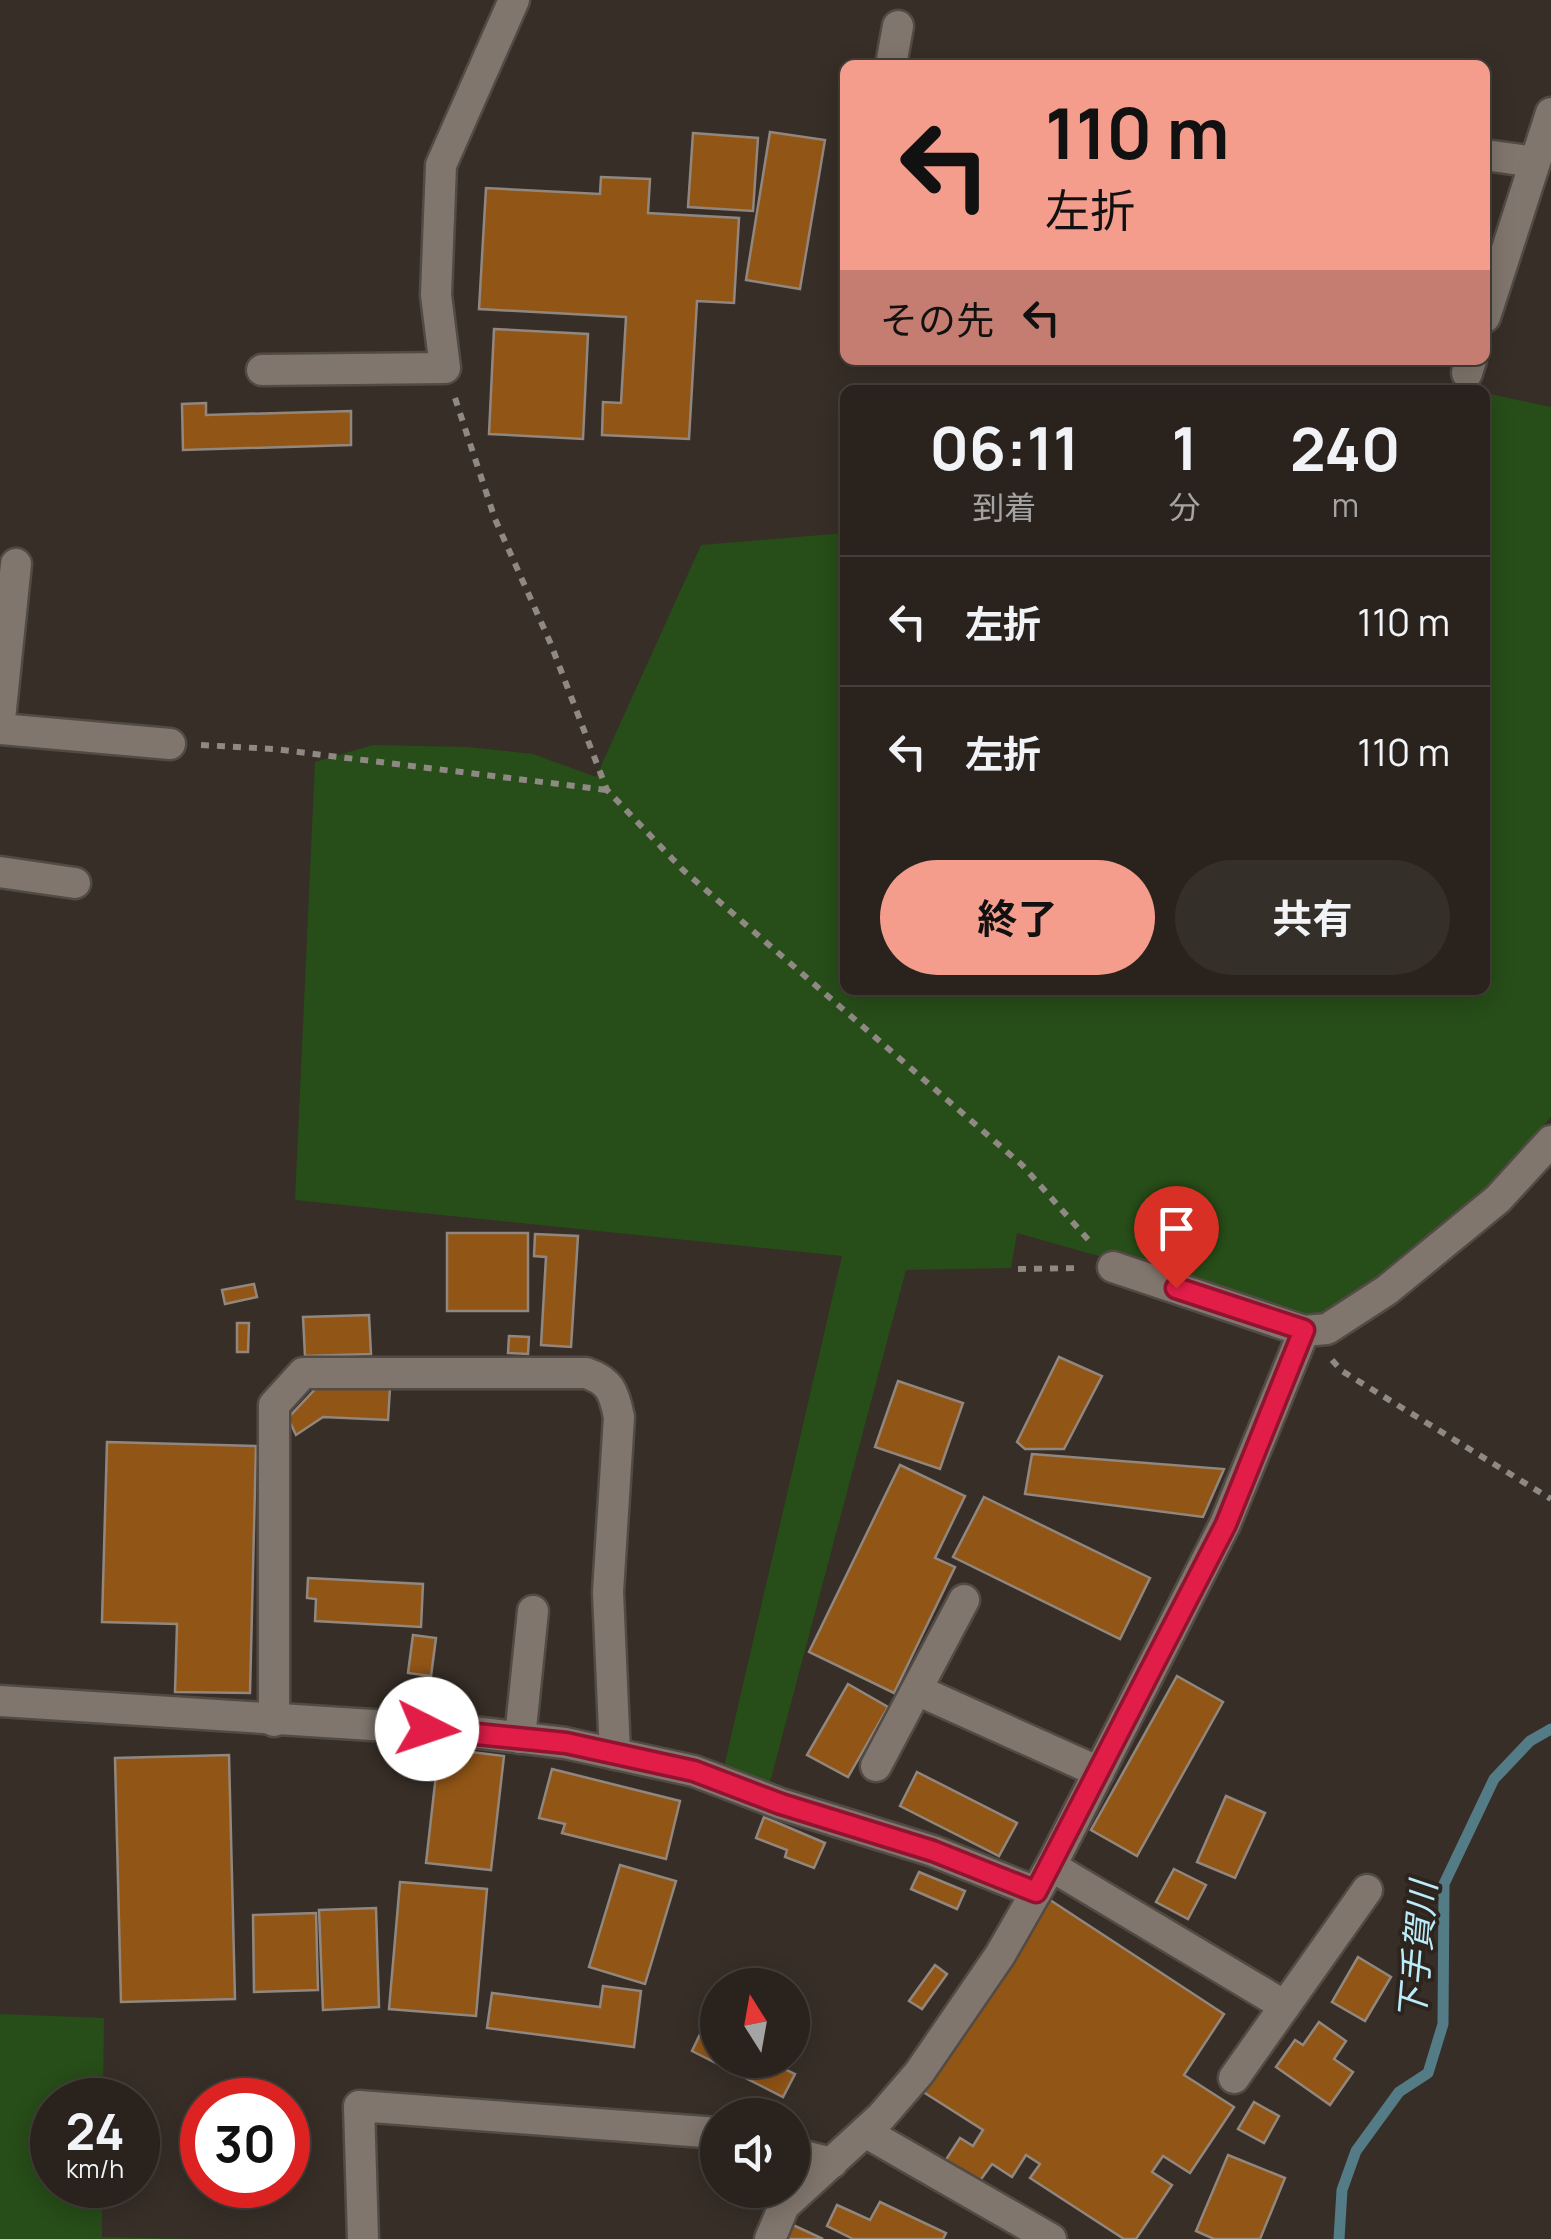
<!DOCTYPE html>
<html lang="ja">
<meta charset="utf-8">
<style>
:root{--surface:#29221d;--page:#352f2a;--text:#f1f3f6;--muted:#a5a4a4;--line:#453f3b;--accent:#f59d8d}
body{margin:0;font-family:Manrope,"Noto Sans JP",sans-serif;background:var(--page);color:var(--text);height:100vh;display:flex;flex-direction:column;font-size:38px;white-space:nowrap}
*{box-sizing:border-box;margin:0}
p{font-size:32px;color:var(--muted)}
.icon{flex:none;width:55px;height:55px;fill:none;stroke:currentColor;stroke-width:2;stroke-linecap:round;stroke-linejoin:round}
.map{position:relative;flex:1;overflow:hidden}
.sheet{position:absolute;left:840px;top:385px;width:650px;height:610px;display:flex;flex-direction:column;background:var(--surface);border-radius:15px;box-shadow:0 5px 25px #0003,0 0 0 2px var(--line)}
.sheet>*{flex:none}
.guide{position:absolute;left:840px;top:60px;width:650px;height:305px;border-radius:15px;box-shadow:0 5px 25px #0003,0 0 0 2px var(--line);background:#f59d8d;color:#111;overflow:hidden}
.needle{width:65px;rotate:349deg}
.controls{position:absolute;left:700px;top:1968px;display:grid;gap:20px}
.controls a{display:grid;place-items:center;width:110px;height:110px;border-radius:50%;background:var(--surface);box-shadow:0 5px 25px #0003,0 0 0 2px var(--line);font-size:50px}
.speed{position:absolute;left:30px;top:2078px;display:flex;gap:20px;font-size:50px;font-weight:700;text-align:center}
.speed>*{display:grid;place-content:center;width:130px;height:130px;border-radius:50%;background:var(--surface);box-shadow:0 5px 25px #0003,0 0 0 2px var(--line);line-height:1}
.speed small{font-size:25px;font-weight:400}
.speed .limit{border:15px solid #d22;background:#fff;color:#111}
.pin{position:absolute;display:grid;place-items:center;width:85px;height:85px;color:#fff;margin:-102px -42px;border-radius:50% 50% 50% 0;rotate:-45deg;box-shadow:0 0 10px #0007}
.pin .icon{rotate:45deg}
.me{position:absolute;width:110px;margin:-55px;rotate:94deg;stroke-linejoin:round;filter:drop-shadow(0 0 8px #0008)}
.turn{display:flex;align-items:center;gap:35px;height:210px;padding:0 40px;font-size:45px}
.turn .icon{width:130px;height:130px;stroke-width:2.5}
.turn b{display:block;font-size:70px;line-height:85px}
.then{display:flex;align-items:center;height:95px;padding:0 40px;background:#0003;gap:20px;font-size:38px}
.eta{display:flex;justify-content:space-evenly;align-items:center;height:170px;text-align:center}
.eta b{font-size:60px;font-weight:700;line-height:70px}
.primary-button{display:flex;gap:20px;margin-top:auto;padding:20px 40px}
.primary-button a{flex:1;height:115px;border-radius:60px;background:var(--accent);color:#111;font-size:40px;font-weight:700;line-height:115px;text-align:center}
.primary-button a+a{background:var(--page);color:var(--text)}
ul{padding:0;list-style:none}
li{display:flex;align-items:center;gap:30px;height:130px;padding:0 40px;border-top:2px solid var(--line)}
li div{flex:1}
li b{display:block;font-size:38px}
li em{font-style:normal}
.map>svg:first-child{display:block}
.green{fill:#274d18}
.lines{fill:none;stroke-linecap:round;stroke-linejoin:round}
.stream{stroke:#547c86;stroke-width:11}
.building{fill:#915516;stroke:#91877e;stroke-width:2.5}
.minor-casing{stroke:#524a44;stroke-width:35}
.path{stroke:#908983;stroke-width:6;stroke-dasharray:8 8;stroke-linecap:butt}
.minor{stroke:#80766d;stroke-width:30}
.route-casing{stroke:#92132f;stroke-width:25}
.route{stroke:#e11d48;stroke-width:18}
.labels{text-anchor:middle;stroke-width:8;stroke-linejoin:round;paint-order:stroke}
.water-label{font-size:35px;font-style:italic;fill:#baecfb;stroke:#2d251d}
</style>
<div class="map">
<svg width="1551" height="2239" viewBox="0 0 1551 2239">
<rect width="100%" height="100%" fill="#372e27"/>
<g class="green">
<polygon points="1485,393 1551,407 1551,1117 1491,1185 1397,1262 1317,1318 1017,1233 1011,1268 906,1270 769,1786 723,1771 842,1256 295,1200 315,762 373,745 467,747 533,754 596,777 701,545 845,533 845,990 1485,990"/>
<polygon points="0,2014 104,2018 103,2100 52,2100 52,2185 102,2185 102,2237 200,2239 0,2239"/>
</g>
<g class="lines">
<polyline class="stream" points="1339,2239 1342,2190 1356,2151 1399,2092 1428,2073 1443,2024 1444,1884 1494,1779 1530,1741 1551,1729"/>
</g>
<g class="building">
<polygon points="770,132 825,140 800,289 746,280"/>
<polygon points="693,133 758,138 753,211 688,207"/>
<polygon points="601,177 650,179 648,213 739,218 734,303 697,301 689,439 602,435 603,402 621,403 626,317 479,309 486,188 600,194"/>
<polygon points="494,329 588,334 583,439 489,434"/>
<polygon points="206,403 206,415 351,411 351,445 183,450 182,404"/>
<rect x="447" y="1233" width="81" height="78"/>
<polygon points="535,1234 578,1236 571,1347 541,1345 546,1257 534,1256"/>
<polygon points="254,1284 257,1297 225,1304 222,1290"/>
<polygon points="369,1315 371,1354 305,1356 303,1317"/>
<polygon points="237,1323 249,1323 248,1352 237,1352"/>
<polygon points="509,1336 529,1337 528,1354 508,1353"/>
<polygon points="1059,1357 1102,1376 1064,1449 1025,1449 1017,1442"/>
<polygon points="898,1381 963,1403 940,1469 875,1447"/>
<polygon points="320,1384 390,1388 388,1420 323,1417 296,1435 288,1418"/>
<polygon points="107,1442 256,1446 250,1693 175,1692 177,1624 102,1622"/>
<polygon points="1032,1454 1224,1469 1203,1517 1025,1494"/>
<polygon points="900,1465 965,1496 935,1558 955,1567 894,1693 809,1652"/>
<polygon points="984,1497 1150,1578 1120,1639 953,1557"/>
<polygon points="308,1578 423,1584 421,1627 315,1621 316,1599 307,1598"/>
<polygon points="413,1635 436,1638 431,1676 408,1673"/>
<polygon points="1177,1676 1223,1702 1137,1856 1091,1830"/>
<polygon points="848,1684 888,1707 848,1777 807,1755"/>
<polygon points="439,1748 504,1756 491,1870 426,1863"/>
<polygon points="229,1755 235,1999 121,2002 115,1758"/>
<polygon points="552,1769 680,1801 666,1859 562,1833 565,1824 539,1818"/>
<polygon points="917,1772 1017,1823 999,1856 900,1806"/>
<polygon points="1226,1796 1265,1813 1235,1878 1197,1862"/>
<polygon points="764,1817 825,1843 814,1868 785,1857 787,1850 756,1838"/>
<polygon points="620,1865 676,1881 645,1984 589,1967"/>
<polygon points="1174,1869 1206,1885 1188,1919 1156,1902"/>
<polygon points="919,1872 965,1891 957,1909 911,1889"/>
<polygon points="400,1882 487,1889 476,2016 389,2009"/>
<polygon points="1047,1898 1224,2014 1184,2075 1234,2107 1190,2173 1163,2156 1152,2172 1172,2185 1136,2239 1124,2239 1030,2178 1040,2164 1026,2155 1012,2177 992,2164 979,2182 945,2161 960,2138 973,2146 983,2130 920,2090"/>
<polygon points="376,1908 379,2007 323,2010 319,1910"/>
<polygon points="316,1913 318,1990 254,1992 253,1915"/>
<polygon points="1358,1957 1391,1977 1365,2021 1332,2002"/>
<polygon points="935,1965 947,1974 922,2009 909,2001"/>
<polygon points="603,1986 641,1991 634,2047 487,2028 492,1993 600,2007"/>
<polygon points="1319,2022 1346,2041 1334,2059 1353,2072 1330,2105 1276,2067 1295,2040 1303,2045"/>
<polygon points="703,2028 718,2036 718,2060 766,2060 795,2074 783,2097 692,2051"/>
<polygon points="1254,2102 1279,2116 1264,2143 1238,2129"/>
<polygon points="1228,2155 1285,2178 1260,2239 1214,2239 1196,2231"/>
<polygon points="880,2202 946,2233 943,2239 853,2239 827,2226 837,2205 870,2220"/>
<polygon points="793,2225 823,2239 786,2239"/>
</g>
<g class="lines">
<defs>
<g id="minor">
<polyline points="891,65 898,26"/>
<polyline points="1485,155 1535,162"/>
<polyline points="1485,317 1551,113"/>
<polyline points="262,370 445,368 436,295 441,165 514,0"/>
<polyline points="1467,373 1471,360"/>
<polyline points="0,719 16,564"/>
<polyline points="0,729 170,744"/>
<polyline points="0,872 75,883"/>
<polyline points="1113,1267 1304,1331"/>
<polyline points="917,1690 1099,1772"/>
<polyline points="0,1701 465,1731 565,1743 694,1771 781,1804 933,1851 1036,1892"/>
<path d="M274 1721V1405L303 1373H586C610 1381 614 1392 619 1417L608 1592 615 1754"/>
<polyline points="520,1738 533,1611"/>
<polyline points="876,1766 964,1600"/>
<polyline points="1051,1866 1285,2006"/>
<polyline points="1234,2078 1367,1890"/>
<polyline points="865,2132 1051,2239"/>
<polyline points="792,2153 832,2163"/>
<polyline points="363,2239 359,2106 718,2133"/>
<polyline points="770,2239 784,2206 881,2117 919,2073 1000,1955 1051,1866 1225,1524 1304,1331 1327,1329 1387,1290 1498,1199 1551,1141"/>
</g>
</defs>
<use href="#minor" class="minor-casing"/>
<g class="path">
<polyline points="455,398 495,519 550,642 607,790 683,870 1022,1165 1093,1245"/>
<polyline points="201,745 274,749 607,790"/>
<polyline points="1018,1269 1082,1268"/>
<polyline points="1332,1360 1342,1371 1551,1499"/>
</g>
<use href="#minor" class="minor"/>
</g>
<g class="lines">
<defs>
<polyline id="route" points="427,1729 566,1743 694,1771 781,1804 933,1851 1036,1892 1226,1524 1304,1330 1176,1288"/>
</defs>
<use href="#route" class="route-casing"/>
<use href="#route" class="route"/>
</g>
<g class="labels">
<g class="water-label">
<text transform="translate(1418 1951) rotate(-85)" y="12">下手賀川</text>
</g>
</g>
</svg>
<div class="controls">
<a><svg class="needle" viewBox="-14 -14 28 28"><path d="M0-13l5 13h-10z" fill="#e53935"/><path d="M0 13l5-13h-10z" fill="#a5a4a4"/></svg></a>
<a><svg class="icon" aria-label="sound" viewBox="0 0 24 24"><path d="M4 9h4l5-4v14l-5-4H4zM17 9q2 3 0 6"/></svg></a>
</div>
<div class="speed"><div>24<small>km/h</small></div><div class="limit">30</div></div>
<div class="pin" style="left:1176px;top:1288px;background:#d93025"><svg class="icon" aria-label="arrive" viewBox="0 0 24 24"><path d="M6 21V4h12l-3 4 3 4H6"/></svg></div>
<svg class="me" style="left:427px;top:1729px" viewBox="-20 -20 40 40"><circle r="19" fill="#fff"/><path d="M0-13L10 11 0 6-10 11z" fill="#e11d48"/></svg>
<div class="guide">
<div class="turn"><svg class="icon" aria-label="left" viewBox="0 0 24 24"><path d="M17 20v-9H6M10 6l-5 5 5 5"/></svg><div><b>110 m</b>左折</div></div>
<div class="then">その先<svg class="icon" aria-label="left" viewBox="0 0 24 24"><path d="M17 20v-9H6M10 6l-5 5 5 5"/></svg></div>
</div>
<section class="sheet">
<div class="eta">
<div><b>06:11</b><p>到着</p></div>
<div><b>1</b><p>分</p></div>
<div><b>240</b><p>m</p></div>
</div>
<ul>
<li><svg class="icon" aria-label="left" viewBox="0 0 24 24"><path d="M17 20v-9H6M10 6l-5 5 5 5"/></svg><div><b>左折</b></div><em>110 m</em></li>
<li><svg class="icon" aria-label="left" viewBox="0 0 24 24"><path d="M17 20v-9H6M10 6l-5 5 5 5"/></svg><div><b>左折</b></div><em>110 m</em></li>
</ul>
<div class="primary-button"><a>終了</a><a>共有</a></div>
</section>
</div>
